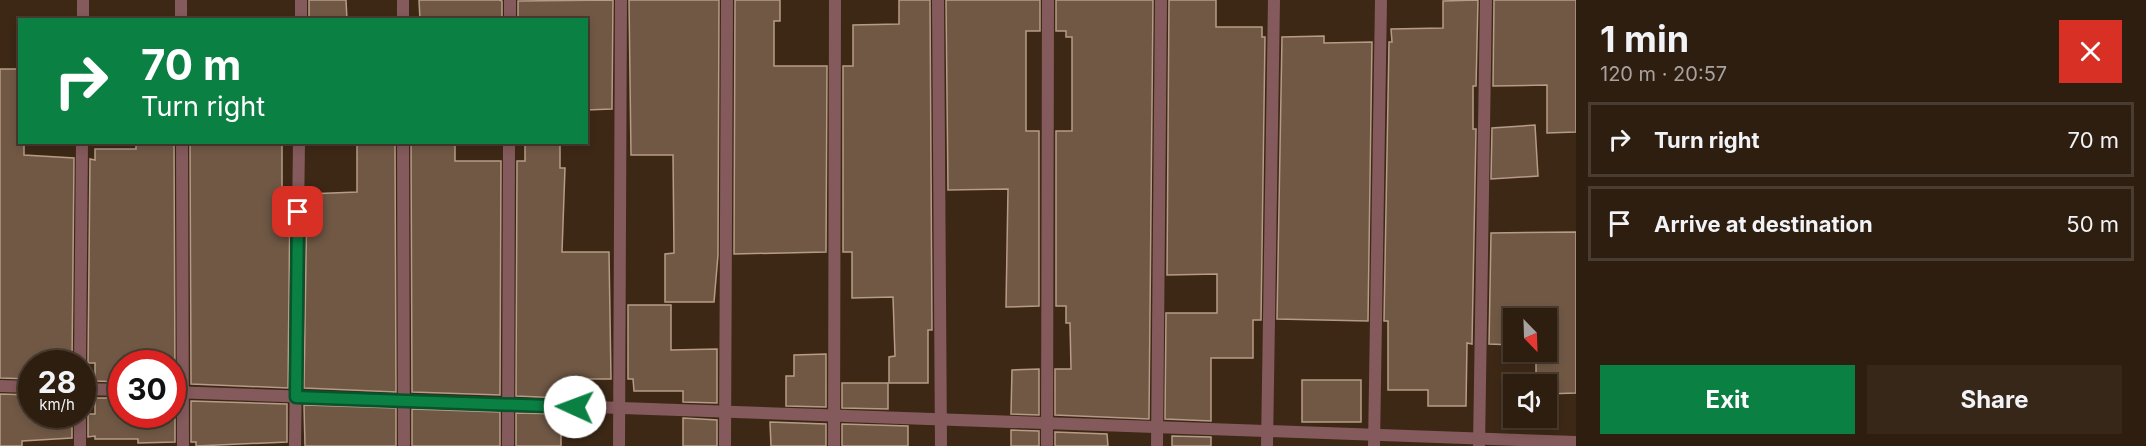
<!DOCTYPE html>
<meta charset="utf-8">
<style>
:root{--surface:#2e1e10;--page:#362719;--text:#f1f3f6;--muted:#a7a29f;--line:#493c30;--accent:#0b8043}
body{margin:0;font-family:Inter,sans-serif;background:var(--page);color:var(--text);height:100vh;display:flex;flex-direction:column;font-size:22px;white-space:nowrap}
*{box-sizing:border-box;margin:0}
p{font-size:20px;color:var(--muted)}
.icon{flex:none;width:33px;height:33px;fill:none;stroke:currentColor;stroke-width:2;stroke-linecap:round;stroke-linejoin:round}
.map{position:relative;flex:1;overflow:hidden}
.sheet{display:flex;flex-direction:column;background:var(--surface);width:570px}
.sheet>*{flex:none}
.hud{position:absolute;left:18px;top:18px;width:570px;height:126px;border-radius:0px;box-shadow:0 3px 9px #0003,0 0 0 2px var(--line);background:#0b8043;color:#fff;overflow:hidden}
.needle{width:39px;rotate:157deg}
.tools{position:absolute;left:1503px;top:308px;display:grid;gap:12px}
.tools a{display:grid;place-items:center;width:54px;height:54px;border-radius:0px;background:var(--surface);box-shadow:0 3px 9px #0003,0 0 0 2px var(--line);font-size:30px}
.speed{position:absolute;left:18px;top:350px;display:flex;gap:12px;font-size:30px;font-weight:700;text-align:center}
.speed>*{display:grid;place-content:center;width:78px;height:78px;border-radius:50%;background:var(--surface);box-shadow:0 3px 9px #0003,0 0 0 2px var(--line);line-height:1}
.speed small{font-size:15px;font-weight:400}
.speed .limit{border:9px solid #d22;background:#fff;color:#111}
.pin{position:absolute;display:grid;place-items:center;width:51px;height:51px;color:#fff;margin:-26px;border-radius:12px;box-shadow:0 3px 9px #0006}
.me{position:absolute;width:66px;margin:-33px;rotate:272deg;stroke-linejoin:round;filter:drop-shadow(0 0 4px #0008)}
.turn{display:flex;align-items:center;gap:21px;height:126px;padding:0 24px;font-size:27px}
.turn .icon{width:78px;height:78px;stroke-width:2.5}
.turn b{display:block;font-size:42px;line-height:51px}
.round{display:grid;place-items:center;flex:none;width:63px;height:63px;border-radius:0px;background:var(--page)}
.overview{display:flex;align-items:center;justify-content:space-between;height:102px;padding:0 24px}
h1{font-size:36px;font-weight:700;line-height:45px}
.primary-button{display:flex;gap:12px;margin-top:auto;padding:12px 24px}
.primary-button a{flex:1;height:69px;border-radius:0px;background:var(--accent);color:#fff;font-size:24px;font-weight:700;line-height:69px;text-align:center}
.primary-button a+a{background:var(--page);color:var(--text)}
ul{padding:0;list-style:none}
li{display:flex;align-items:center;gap:18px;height:75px;margin:0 12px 9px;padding:0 12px;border:3px solid var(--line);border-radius:0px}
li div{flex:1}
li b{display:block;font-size:22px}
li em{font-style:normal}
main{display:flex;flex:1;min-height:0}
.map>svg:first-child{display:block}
.building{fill:#705845;stroke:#b69c87;stroke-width:1.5}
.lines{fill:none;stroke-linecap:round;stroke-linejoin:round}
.minor{stroke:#845a5c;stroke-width:12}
.route-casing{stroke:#07532c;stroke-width:15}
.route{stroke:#0b8043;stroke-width:10}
</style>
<main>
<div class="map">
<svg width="1576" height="446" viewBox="0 0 1576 446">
<rect width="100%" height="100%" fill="#3d2816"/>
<g class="building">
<polygon points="309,0 346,0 347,20 309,20"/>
<polygon points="419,0 499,0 502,1 502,20 420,20"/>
<polygon points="613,0 612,109 586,110 586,20 518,20 518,1"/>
<polygon points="629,0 719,0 718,255 714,302 665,302 665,254 674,253 673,155 631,155"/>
<polygon points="735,0 780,0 780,21 774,21 774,66 827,66 826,252 734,254"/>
<polygon points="899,0 930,0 932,330 928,330 928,383 889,383 889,357 895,356 893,297 852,298 852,252 843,252 843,66 853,66 853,25 899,24"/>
<polygon points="946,0 1040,0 1040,31 1026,31 1026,131 1039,131 1039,306 1006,307 1008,189 948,190"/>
<polygon points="1056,0 1153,0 1149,419 1055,415 1055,369 1071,369 1070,323 1066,323 1066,306 1056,306 1056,131 1072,131 1072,37 1066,37 1066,31 1056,31"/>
<polygon points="1169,0 1216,0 1216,27 1262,27 1262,37 1265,37 1261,320 1253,320 1253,358 1211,358 1211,421 1165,419 1166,313 1217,313 1217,274 1167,275"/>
<polygon points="1478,0 1476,86 1473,86 1473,129 1476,129 1472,344 1467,343 1466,406 1428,406 1428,390 1388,390 1388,321 1384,321 1389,42 1392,42 1391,29 1443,28 1443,1"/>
<polygon points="1494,0 1576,0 1576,132 1547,133 1547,85 1493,86"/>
<polygon points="1324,36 1324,43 1372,42 1368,321 1277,319 1282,37"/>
<polygon points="0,69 19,69 20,145 24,145 24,155 74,158 72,363 32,363 32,379 0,378"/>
<polygon points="1535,125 1538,176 1491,179 1492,128"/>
<polygon points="136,142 174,142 175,384 172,363 122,363 122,382 95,381 95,363 88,363 90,159 95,160 95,149 136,149"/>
<polygon points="190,142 282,142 282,188 283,194 290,194 288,388 191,384"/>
<polygon points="357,142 395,142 396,392 304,388 307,194 357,192"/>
<polygon points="411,142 455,142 455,161 501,161 500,395 412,392"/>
<polygon points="525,142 560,142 560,168 565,168 562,252 609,252 611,379 563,379 561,398 516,396 517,161 525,161"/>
<polygon points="1576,232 1576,393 1546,394 1546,384 1536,384 1536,351 1546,351 1546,318 1514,318 1514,345 1489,344 1491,233"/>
<polygon points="628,305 671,305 671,350 717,349 717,403 683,402 683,391 634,391 633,379 628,379"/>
<polygon points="826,354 826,407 786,406 786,376 794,376 794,355"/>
<polygon points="1039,369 1039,415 1011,414 1012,370"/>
<rect x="1302" y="380" width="59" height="42"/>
<polygon points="842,383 888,383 888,409 842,408"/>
<polygon points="0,394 32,395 32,414 72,414 72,438 22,441 22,446 0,446"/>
<polygon points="95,398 122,398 122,414 172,414 175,400 175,442 138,443 138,439 95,439 95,436 88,437 88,414 95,414"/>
<polygon points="191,401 287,404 287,442 196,446 196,442 191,442"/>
<polygon points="304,405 396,408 396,446 305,446"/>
<polygon points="412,409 500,412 500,446 412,446"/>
<polygon points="516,413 561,414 561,446 516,446"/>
<polygon points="683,418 717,420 717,446 683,446"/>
<polygon points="770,422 826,424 826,446 771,446"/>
<polygon points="842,424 908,426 908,446 842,446"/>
<polygon points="1011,430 1039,431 1039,446 1011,446"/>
<polygon points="1055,432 1107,434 1108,446 1055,446"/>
<polygon points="1172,436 1211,437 1211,446 1172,446"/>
</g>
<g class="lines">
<g class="minor">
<polyline points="181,0 181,20"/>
<polyline points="403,0 403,20"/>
<polyline points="938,0 941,446"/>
<polyline points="83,20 83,0"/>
<polyline points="301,20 301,0"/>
<polyline points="510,20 510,0"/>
<polyline points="182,142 183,446"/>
<polyline points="403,142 404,446"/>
<polyline points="80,363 82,142"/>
<polyline points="0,386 32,387"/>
<polyline points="82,389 122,390"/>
<polyline points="172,392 1576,442"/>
<polyline points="80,446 80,414"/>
<polyline points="295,446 299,142"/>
<polyline points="508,446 509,142"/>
<polyline points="619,446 621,0"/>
<polyline points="725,446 727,0"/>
<polyline points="834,446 835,0"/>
<polyline points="1047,446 1048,0"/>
<polyline points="1157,446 1161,0"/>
<polyline points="1267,446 1274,0"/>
<polyline points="1374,446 1381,0"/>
<polyline points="1479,446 1486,0"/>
</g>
</g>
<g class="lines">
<defs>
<polyline id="route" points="298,212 296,397 575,407"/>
</defs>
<use href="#route" class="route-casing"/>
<use href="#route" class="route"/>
</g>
</svg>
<div class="tools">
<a><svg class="needle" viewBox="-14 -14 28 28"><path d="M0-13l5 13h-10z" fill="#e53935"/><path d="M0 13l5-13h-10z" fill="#a7a29f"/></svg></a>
<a><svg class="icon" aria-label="sound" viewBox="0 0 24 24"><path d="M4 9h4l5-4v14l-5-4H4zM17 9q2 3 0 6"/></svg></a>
</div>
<div class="speed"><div>28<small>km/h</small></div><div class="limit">30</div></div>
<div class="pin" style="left:298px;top:212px;background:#d93025"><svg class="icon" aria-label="arrive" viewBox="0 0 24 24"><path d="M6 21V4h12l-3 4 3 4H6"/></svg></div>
<svg class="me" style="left:575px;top:407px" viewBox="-20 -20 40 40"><circle r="19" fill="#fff"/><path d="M0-13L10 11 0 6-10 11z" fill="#0b8043"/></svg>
<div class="hud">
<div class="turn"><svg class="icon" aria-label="right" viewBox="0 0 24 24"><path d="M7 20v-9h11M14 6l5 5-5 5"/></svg><div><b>70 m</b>Turn right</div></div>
</div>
</div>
<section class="sheet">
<div class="overview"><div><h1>1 min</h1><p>120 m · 20:57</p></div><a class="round" style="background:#d93025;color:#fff"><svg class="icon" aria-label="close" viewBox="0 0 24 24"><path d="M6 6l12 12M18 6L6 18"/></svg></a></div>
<ul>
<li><svg class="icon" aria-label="right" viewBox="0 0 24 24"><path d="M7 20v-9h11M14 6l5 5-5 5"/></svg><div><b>Turn right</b></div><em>70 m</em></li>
<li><svg class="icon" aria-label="arrive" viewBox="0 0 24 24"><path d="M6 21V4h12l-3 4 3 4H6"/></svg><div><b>Arrive at destination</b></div><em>50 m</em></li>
</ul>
<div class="primary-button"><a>Exit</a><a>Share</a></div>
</section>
</main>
